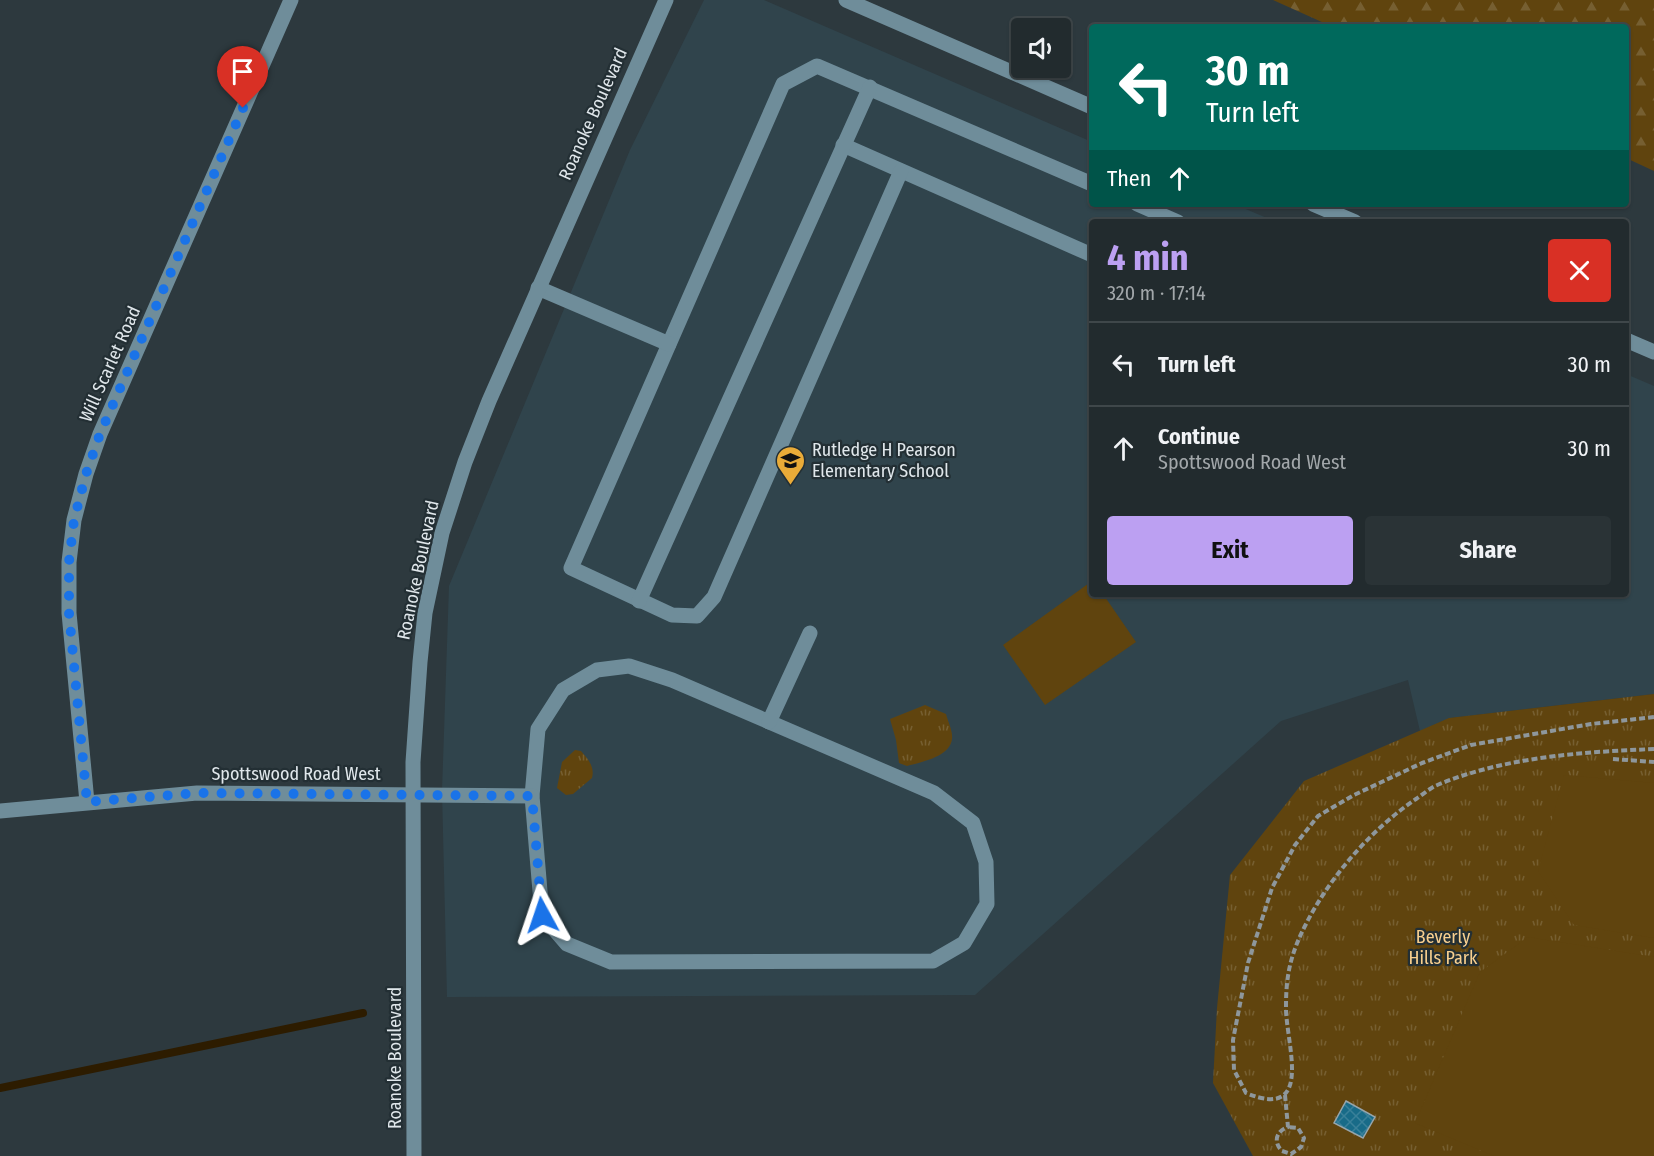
<!DOCTYPE html>
<meta charset="utf-8">
<style>
:root{--surface:#222b2e;--page:#2a3336;--text:#f1f3f6;--muted:#a2a7aa;--line:#3f474a;--accent:#bca0f2}
body{margin:0;font-family:"Fira Sans Condensed",sans-serif;background:var(--page);color:var(--text);height:100vh;display:flex;flex-direction:column;font-size:22px;white-space:nowrap}
*{box-sizing:border-box;margin:0}
p{font-size:20px;color:var(--muted)}
.icon{flex:none;width:33px;height:33px;fill:none;stroke:currentColor;stroke-width:2;stroke-linecap:round;stroke-linejoin:round}
.map{position:relative;flex:1;overflow:hidden}
.details{position:absolute;left:1089px;top:219px;width:540px;height:378px;display:flex;flex-direction:column;background:var(--surface);border-radius:6px;box-shadow:0 2px 4px #0004,0 0 0 2px var(--line)}
.details>*{flex:none}
.top-card{position:absolute;left:1089px;top:24px;width:540px;height:183px;border-radius:6px;box-shadow:0 2px 4px #0004,0 0 0 2px var(--line);background:#00695c;color:#fff;overflow:hidden}
.controls{position:absolute;left:1011px;top:18px;display:grid;gap:12px}
.controls a{display:grid;place-items:center;width:60px;height:60px;border-radius:6px;background:var(--surface);box-shadow:0 2px 4px #0004,0 0 0 2px var(--line);font-size:30px}
.pin{position:absolute;display:grid;place-items:center;width:51px;height:51px;color:#fff;margin:-62px -26px;border-radius:50% 50% 50% 0;rotate:-45deg;box-shadow:0 0 6px #0007}
.pin .icon{rotate:45deg}
.me{position:absolute;width:66px;margin:-33px;rotate:355deg;stroke-linejoin:round;filter:drop-shadow(0 0 4px #0008)}
.turn{display:flex;align-items:center;gap:21px;height:126px;padding:0 18px;font-size:27px}
.turn .icon{width:78px;height:78px;stroke-width:2.5}
.turn b{display:block;font-size:42px;line-height:51px}
.then{display:flex;align-items:center;height:57px;padding:0 18px;background:#0003;gap:12px;font-size:22px}
.round{display:grid;place-items:center;flex:none;width:63px;height:63px;border-radius:6px;background:var(--page)}
.overview{display:flex;align-items:center;justify-content:space-between;height:102px;padding:0 18px}
h1{font-size:36px;font-weight:700;line-height:45px;color:var(--accent)}
.action{display:flex;gap:12px;margin-top:auto;padding:12px 18px}
.action a{flex:1;height:69px;border-radius:6px;background:var(--accent);color:#111;font-size:24px;font-weight:700;line-height:69px;text-align:center}
.action a+a{background:var(--page);color:var(--text)}
ul{padding:0;list-style:none}
li{display:flex;align-items:center;gap:18px;height:84px;padding:0 18px;border-top:2px solid var(--line)}
li div{flex:1}
li b{display:block;font-size:22px}
li em{font-style:normal}
.map>svg:first-child{display:block}
.built{fill:#30444c}
.grass{fill:url(#grass-tufts)}
.forest{fill:url(#forest-firs)}
.pitch{fill:#60440e}
.lines{fill:none;stroke-linecap:round;stroke-linejoin:round}
.stream{stroke:#2d1c00;stroke-width:8}
.building{fill:url(#building-cross-hatch);stroke:#97a5ab;stroke-width:1.5}
.path{stroke:#8e979c;stroke-width:4;stroke-dasharray:6 3;stroke-linecap:butt}
.minor{stroke:#6f8d9a;stroke-width:15}
.route{stroke:#1a73e8;stroke-width:10;stroke-dasharray:0 18}
.labels{text-anchor:middle;stroke-width:4.5;stroke-linejoin:round;paint-order:stroke}
.street-label{font-size:18px;fill:#e0e7eb;stroke:#232f34}
.poi-label{font-size:18px;fill:#e0e7eb;stroke:#232f34;text-anchor:start}
.park-label{font-size:18px;fill:#f9d08f;stroke:#232f34}
</style>
<div class="map">
<svg width="1654" height="1156" viewBox="0 0 1654 1156">
<defs>
<pattern id="grass-tufts" width="24" height="20" patternUnits="userSpaceOnUse" patternTransform="scale(1.5)"><rect width="24" height="20" fill="#60440e"/><path d="M3 7l-1-3M5 7V3M7 7l1-3M15 17l-1-3M17 17v-4M19 17l1-3" fill="none" stroke="#765f31"/></pattern>
<pattern id="forest-firs" width="22" height="20" patternUnits="userSpaceOnUse" patternTransform="scale(1.5)"><rect width="22" height="20" fill="#60440e"/><path d="M5 1l3.5 6h-7zM16 11l3.5 6h-7z" fill="#765f31"/></pattern>
<pattern id="building-cross-hatch" width="8" height="8" patternUnits="userSpaceOnUse" patternTransform="scale(1.5)"><rect width="8" height="8" fill="#186b88"/><path d="M0 0l8 8M0 8l8-8" fill="none" stroke="#398099"/></pattern>
</defs>
<rect width="100%" height="100%" fill="#2d393e"/>
<polygon class="built" points="704,0 764,0 1092,142 1092,204 1234,204 1276,222 1092,222 1092,594 1626,594 1626,374 1654,386 1654,694 1450,718 1420,731 1408,680 1281,721 975,995 447,997 442,791 449,586 630,150"/>
<g class="grass">
<polygon points="1654,694 1654,1156 1253,1156 1213,1083 1217,1008 1230,875 1304,781 1449,718"/>
<path d="M925 705 946 714C948 722 953 731 952 739 950 757 921 762 907 766L899 763 896 740 890 719Z"/>
<path d="M575 750 581 751C588 759 595 767 592 778L573 794 566 795 557 788 562 762Z"/>
</g>
<polygon class="forest" points="1273,0 1654,0 1654,171 1626,158 1626,27 1333,27"/>
<g class="pitch">
<polygon points="1092,581 1092,594 1103,594 1136,642 1045,705 1003,645"/>
<polygon points="1564,775 1654,783 1654,938 1574,925 1538,871"/>
<polygon points="1528,937 1654,957 1654,1156 1494,1156 1415,1123 1480,972"/>
</g>
<g class="lines">
<polyline class="stream" points="0,1088 363,1013"/>
</g>
<polygon class="building" points="1346,1101 1375,1117 1363,1138 1334,1123"/>
<g class="lines">
<g class="path">
<path d="M1654 717 1591 724 1471 745 1422 763 1354 795 1318 816 1295 845 1272 888 1248 963 1233 1040 1234 1070 1246 1093C1316 1122 1285 1041 1286 1006 1286 974 1291 953 1306 924 1331 875 1372 829 1416 799 1422 795 1429 789 1435 786 1503 757 1581 752 1654 749"/>
<polyline points="1613,759 1654,762"/>
<path d="M1285 1095 1288 1127C1276 1131 1273 1142 1282 1151L1291 1154 1301 1147 1304 1138 1298 1128 1288 1127"/>
</g>
<g class="minor">
<polyline points="846,0 1092,107"/>
<polyline points="843,145 1092,255"/>
<polyline points="901,171 714,597 697,616 672,615 571,568 783,84 817,66 1092,184"/>
<polyline points="1137,204 1178,222"/>
<polyline points="1313,204 1355,222"/>
<polyline points="538,288 669,344"/>
<polyline points="1626,340 1654,352"/>
<polyline points="639,601 870,87"/>
<polygon points="629,666 672,680 934,793 973,823 986,862 987,904 964,943 933,961 611,962 567,944 542,915 532,796 538,729 563,690 597,670"/>
<polyline points="769,722 810,633"/>
<polyline points="87,802 69,613 69,562 74,520 86,474 100,434 291,0"/>
<polyline points="0,811 197,793 532,796"/>
<polyline points="414,1156 413,762 420,662 425,613 442,533 465,462 489,401 666,0"/>
</g>
</g>
<g class="lines">
<polyline class="route" points="243,108 100,434 86,474 74,520 69,562 69,613 87,802 197,793 532,796 542,915"/>
</g>
<defs>
<symbol id="school-pin" viewBox="-11 -11 22 30"><path d="M0 17L-7.5 6A9.5 9.5 0 1 1 7.5 6Z" fill="#e9ab38" stroke="#232f34"/><path d="M0-5L7-2L0 1L-7-2ZM-4 1L0 2.5L4 1V4Q0 6-4 4Z" fill="#111"/></symbol>
</defs>
<g fill-rule="evenodd">
<use href="#school-pin" x="774" y="444" width="33" height="45"/>
</g>
<g class="labels">
<g class="street-label">
<text transform="translate(593 114) rotate(-66)" y="6">Roanoke Boulevard</text>
<text transform="translate(110 364) rotate(-66)" y="6">Will Scarlet Road</text>
<text transform="translate(418 570) rotate(-78)" y="6">Roanoke Boulevard</text>
<text x="296" y="780">Spottswood Road West</text>
<text transform="translate(395 1058) rotate(-90)" y="6">Roanoke Boulevard</text>
</g>
<g class="poi-label">
<text x="812" y="456">Rutledge H Pearson<tspan x="812" dy="21">Elementary School</tspan></text>
</g>
<g class="park-label">
<text x="1443" y="943">Beverly<tspan x="1443" dy="21">Hills Park</tspan></text>
</g>
</g>
</svg>
<div class="controls">
<a><svg class="icon" aria-label="sound" viewBox="0 0 24 24"><path d="M4 9h4l5-4v14l-5-4H4zM17 9q2 3 0 6"/></svg></a>
</div>
<div class="pin" style="left:243px;top:108px;background:#d93025"><svg class="icon" aria-label="arrive" viewBox="0 0 24 24"><path d="M6 21V4h12l-3 4 3 4H6"/></svg></div>
<svg class="me" style="left:542px;top:915px" viewBox="-20 -20 40 40"><path d="M0-17L14 15 0 8-14 15z" fill="#1a73e8" stroke="#fff" stroke-width="4"/></svg>
<div class="top-card">
<div class="turn"><svg class="icon" aria-label="left" viewBox="0 0 24 24"><path d="M17 20v-9H6M10 6l-5 5 5 5"/></svg><div><b>30 m</b>Turn left</div></div>
<div class="then">Then<svg class="icon" aria-label="ahead" viewBox="0 0 24 24"><path d="M12 20V5M6 11l6-6 6 6"/></svg></div>
</div>
<section class="details">
<div class="overview"><div><h1>4 min</h1><p>320 m · 17:14</p></div><a class="round" style="background:#d93025;color:#fff"><svg class="icon" aria-label="close" viewBox="0 0 24 24"><path d="M6 6l12 12M18 6L6 18"/></svg></a></div>
<ul>
<li><svg class="icon" aria-label="left" viewBox="0 0 24 24"><path d="M17 20v-9H6M10 6l-5 5 5 5"/></svg><div><b>Turn left</b></div><em>30 m</em></li>
<li><svg class="icon" aria-label="ahead" viewBox="0 0 24 24"><path d="M12 20V5M6 11l6-6 6 6"/></svg><div><b>Continue</b><p>Spottswood Road West</p></div><em>30 m</em></li>
</ul>
<div class="action"><a>Exit</a><a>Share</a></div>
</section>
</div>
